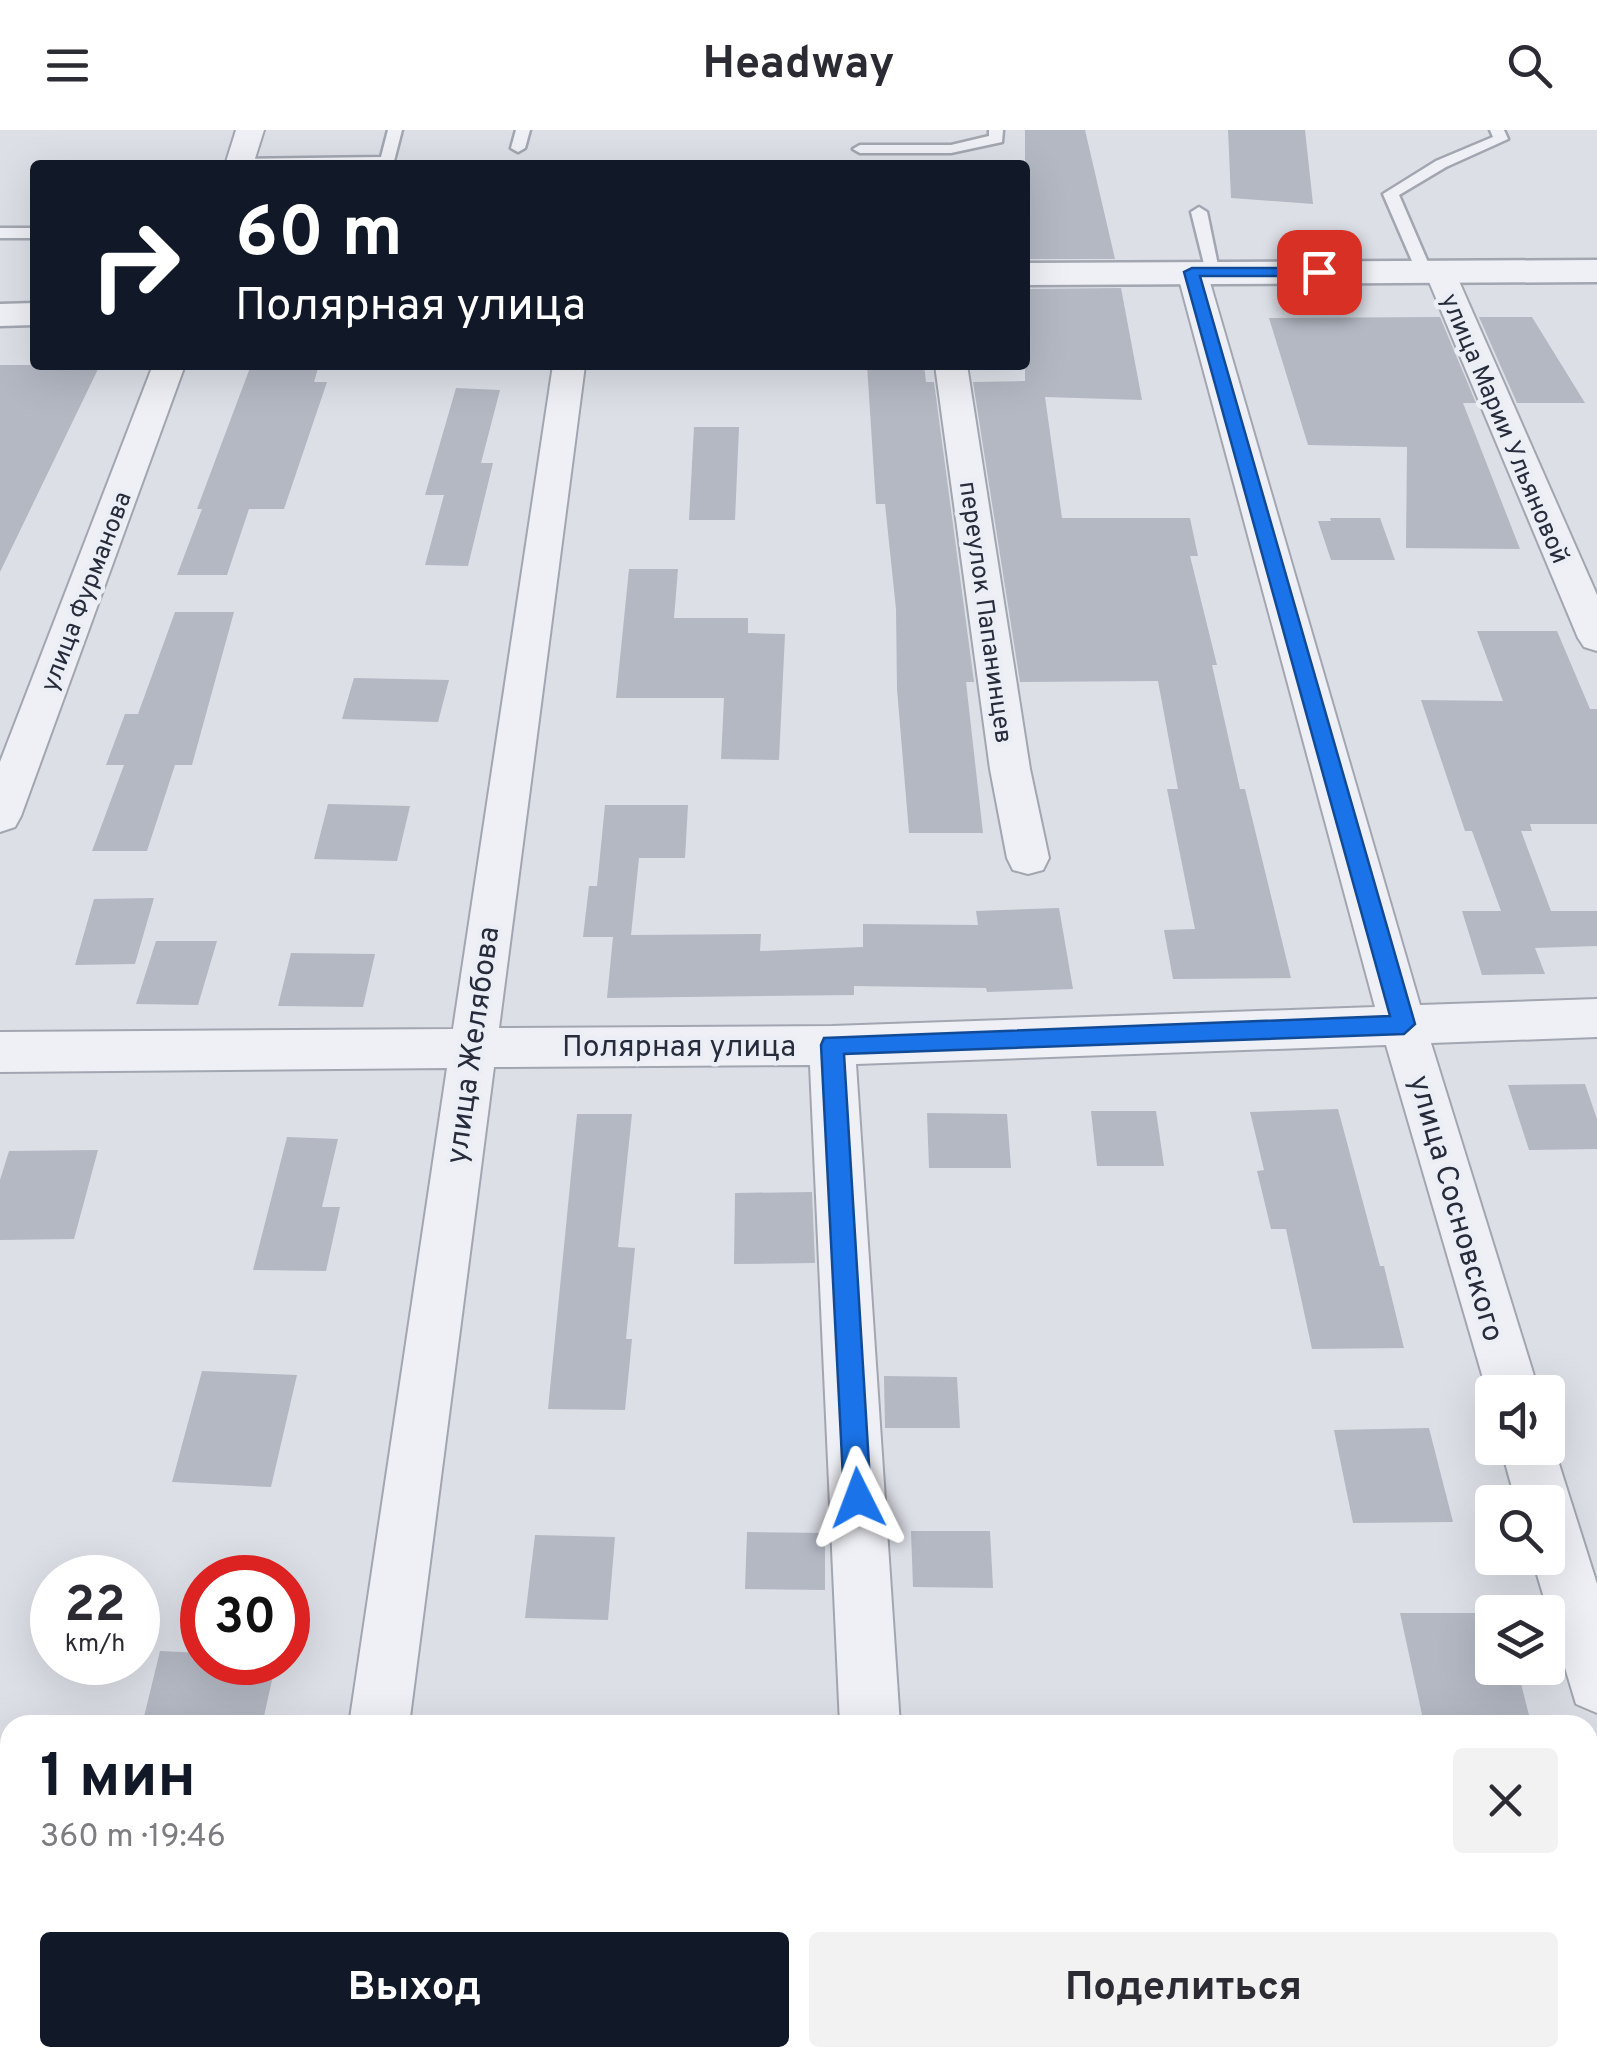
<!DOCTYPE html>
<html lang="ru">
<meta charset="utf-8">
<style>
:root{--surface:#fff;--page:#f2f2f3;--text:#2b2b33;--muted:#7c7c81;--accent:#111827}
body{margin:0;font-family:Overpass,sans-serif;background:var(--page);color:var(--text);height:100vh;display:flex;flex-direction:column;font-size:38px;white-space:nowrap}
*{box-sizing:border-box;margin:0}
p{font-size:32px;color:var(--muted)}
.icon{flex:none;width:55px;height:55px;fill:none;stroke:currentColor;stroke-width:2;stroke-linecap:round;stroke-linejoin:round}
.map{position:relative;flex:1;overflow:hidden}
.sheet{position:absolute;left:0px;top:1585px;width:1598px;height:352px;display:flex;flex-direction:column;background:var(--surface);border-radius:30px 30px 0 0;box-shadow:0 10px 40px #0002}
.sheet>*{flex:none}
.guide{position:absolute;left:30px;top:30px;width:1000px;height:210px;border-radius:10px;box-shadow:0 10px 40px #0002;background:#111827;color:#fff;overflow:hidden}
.fabs{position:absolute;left:1475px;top:1245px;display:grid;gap:20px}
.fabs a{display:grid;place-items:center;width:90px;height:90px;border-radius:10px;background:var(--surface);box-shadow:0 10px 40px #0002;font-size:50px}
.speed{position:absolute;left:30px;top:1425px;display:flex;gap:20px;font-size:50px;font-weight:700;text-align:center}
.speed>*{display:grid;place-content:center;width:130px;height:130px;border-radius:50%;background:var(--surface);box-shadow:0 10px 40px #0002;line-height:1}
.speed small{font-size:25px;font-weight:400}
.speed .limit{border:15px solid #d22;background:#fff;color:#111}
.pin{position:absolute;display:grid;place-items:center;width:85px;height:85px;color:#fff;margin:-42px;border-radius:20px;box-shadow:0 5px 15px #0006}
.me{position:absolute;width:110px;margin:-55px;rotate:357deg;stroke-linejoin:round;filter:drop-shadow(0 0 8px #0008)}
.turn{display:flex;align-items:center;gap:35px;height:210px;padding:0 40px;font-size:45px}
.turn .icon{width:130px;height:130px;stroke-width:2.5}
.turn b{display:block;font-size:70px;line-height:85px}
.round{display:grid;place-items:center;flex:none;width:105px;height:105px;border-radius:10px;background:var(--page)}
.headline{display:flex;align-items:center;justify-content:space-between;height:170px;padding:0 40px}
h1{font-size:60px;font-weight:700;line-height:75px;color:var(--accent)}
.primary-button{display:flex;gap:20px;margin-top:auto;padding:20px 40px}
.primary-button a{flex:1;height:115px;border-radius:10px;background:var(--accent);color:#fff;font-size:40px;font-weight:700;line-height:115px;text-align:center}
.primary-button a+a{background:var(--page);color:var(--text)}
header{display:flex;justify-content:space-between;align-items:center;height:130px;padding:0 40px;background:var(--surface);font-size:45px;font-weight:700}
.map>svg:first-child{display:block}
.building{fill:#b3b8c3}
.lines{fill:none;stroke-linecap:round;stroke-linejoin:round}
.service-casing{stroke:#a2a6b0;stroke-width:5}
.minor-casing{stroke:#a2a6b0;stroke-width:4}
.tertiary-casing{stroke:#a2a6b0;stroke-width:5}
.service{fill:#eff0f5;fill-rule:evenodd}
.minor{fill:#eff0f5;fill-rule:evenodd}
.tertiary{fill:#eff0f5;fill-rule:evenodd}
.route{fill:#1a73e8;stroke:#114b97;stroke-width:2.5}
.labels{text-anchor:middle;stroke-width:9;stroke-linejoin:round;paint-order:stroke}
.far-street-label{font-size:25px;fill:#262c3c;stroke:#ebeef4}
.street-label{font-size:30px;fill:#262c3c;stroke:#ebeef4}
</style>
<header><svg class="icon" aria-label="menu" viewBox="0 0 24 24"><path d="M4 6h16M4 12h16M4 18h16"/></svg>Headway<svg class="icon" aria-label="search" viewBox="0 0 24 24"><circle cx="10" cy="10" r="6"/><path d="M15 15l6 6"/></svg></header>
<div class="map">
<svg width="1597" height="1936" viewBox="0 0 1597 1936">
<rect width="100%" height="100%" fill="#dcdfe6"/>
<g class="building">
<polygon points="1025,0 1085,0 1115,129 1025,129"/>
<polygon points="1228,0 1305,0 1313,74 1231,68"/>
<polygon points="1121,158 1142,270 1045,267 1062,388 1190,388 1198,426 1190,426 1217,535 1212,535 1240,659 1245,659 1291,848 1173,849 1164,800 1195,799 1167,659 1178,659 1158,551 1020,552 973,252 1025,251 1025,159"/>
<polygon points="1440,187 1476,273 1463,273 1520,419 1406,418 1407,317 1308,315 1269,188"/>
<polygon points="1479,187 1532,187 1585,273 1517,273"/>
<polygon points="0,235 100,235 0,442"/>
<polygon points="251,235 319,235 314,252 327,252 284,379 249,379 227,445 177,445 202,379 197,379"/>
<polygon points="867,235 924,235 926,252 934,252 974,552 966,552 983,703 909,703 897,559 896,479 885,374 876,374"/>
<polygon points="456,258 500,260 481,333 493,333 468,436 425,435 444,365 425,365"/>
<polygon points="694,297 739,297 735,390 689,390"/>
<polygon points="1330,388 1380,388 1395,430 1331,430 1318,391 1331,391"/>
<polygon points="629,439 678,439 674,488 748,488 748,503 785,504 779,630 721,629 724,568 616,568"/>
<polygon points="175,482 234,482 192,635 175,635 147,721 92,721 124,635 106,635 125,584 138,584"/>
<polygon points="1477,501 1557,501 1590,579 1597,579 1597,694 1530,694 1532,701 1521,701 1551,781 1597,781 1597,816 1535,818 1545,844 1482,845 1462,781 1501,781 1472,701 1465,701 1421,570 1503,571"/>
<polygon points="354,548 449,550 438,592 342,589"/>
<polygon points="328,674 410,676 397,731 314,729"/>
<polygon points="605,675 688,675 685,728 639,728 631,805 761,804 760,821 863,817 863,794 978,795 976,781 1059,778 1073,859 987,862 986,858 854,856 854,865 607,868 613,807 583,807 589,756 597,756"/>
<polygon points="154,768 135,834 75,835 94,769"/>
<polygon points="156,811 217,811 198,875 136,874"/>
<polygon points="291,823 375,824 363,877 278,876"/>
<polygon points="1585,954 1597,989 1597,1019 1529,1020 1508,955"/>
<polygon points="1338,979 1380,1136 1384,1136 1404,1218 1312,1219 1286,1099 1271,1099 1257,1041 1264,1040 1250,982"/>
<polygon points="1091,981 1156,981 1164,1036 1097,1036"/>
<polygon points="927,983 1007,984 1011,1038 929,1038"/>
<polygon points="577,984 632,984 618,1117 635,1118 626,1209 632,1209 625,1280 548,1279"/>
<polygon points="287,1007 338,1009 322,1077 340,1077 326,1141 253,1140"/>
<polygon points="98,1020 74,1109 0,1110 0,1050 9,1021"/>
<polygon points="812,1062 815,1133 734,1134 735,1063"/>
<polygon points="202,1241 297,1245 271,1357 172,1352"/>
<polygon points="884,1246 957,1247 960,1298 885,1298"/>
<polygon points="1429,1298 1453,1392 1353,1393 1334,1300"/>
<polygon points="911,1401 990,1401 993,1458 913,1457"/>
<polygon points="747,1402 825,1403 825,1460 745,1459"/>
<polygon points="535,1405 615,1407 608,1490 525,1488"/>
<polygon points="1492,1482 1492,1538 1517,1538 1530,1589 1423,1589 1400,1483 1502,1482"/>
<polygon points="160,1521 202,1523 202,1532 276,1532 262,1595 142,1595"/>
</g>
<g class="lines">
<defs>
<g id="service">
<polygon points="388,0 402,0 394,31 389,35 232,33 239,29 381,27"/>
<polygon points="516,0 530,0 525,18 518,22 511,18"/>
<polygon points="989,0 1003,0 1002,12 951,23 860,23 853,19 860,15 951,15 989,6"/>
<polygon points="1490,0 1504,0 1508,9 1446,37 1399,65 1430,137 1448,142 1440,147 1418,145 1383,64 1436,31 1493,7"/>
<polygon points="1199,77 1207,82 1220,145 1206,142 1191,82"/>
<rect x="0" y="98" width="35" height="10"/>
</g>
<g id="minor">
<polygon points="236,0 264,0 253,35 225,35"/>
<polygon points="1192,133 1203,136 1207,142 1420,875 1597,869 1597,907 1431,913 1539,1262 1492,1262 1492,1279 1386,915 856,934 900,1595 840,1595 810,935 494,937 409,1595 349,1595 447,938 0,942 0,902 453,899 553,235 585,235 499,898 832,896 1375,877 1177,142 1181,136"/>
<polygon points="1440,133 1451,136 1455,142 1597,465 1597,521 1584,517 1578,508 1425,142 1429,136"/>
<polygon points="153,235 185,235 21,686 15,697 0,702 0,632"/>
<polygon points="935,235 967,235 1030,639 1049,728 1043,740 1028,744 1013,740 1007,728 990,639"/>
<polygon points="1548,1299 1597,1454 1597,1583 1576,1574 1532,1428 1548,1428 1548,1372 1516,1372 1501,1318 1548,1318"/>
<polygon points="299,1928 367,1928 366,1936 298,1936"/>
<rect x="855" y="1928" width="68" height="8"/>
</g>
<g id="tertiary">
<polygon points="1597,130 1597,152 1025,155 1025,133"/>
<polygon points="35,173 35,195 0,196 0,174"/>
</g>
</defs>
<use href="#service" class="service-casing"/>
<use href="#minor" class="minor-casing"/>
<use href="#tertiary" class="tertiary-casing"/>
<use href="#service" class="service"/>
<use href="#minor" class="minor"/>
<use href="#tertiary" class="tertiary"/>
</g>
<polygon class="route" points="1192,138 1319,138 1326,142 1319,146 1200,146 1415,894 1404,904 844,924 871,1368 867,1378 858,1382 848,1378 844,1368 821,915 824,908 1390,886 1184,142"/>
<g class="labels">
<g class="far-street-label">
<text transform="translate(1506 298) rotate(67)" y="9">улица Марии Ульяновой</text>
<text transform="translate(85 461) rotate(-69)" y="9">улица Фурманова</text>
<text transform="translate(987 482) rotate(82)" y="9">переулок Папанинцев</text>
</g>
<g class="street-label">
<text transform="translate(472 915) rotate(-82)" y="10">улица Желябова</text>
<text x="679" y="926">Полярная улица</text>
<text transform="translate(1457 1078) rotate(74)" y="10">улица Сосновского</text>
</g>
</g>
</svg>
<div class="fabs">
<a><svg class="icon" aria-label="sound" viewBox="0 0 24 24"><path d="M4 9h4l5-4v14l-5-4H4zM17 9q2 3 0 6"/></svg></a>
<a><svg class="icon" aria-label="search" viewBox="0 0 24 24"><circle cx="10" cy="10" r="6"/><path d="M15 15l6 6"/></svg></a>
<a><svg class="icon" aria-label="layers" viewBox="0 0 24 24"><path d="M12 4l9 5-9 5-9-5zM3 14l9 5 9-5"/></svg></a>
</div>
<div class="speed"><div>22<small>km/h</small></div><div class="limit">30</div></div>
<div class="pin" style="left:1319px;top:142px;background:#d93025"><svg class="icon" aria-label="arrive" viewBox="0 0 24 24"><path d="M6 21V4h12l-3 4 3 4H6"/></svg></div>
<svg class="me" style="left:858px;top:1368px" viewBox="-20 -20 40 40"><path d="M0-17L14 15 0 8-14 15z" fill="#1a73e8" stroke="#fff" stroke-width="4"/></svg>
<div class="guide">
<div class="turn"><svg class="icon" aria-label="right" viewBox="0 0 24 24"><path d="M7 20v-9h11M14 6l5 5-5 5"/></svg><div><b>60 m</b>Полярная улица</div></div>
</div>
<section class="sheet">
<div class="headline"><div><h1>1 мин</h1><p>360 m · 19:46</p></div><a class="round"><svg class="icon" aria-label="close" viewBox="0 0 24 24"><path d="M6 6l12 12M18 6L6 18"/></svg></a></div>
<div class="primary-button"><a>Выход</a><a>Поделиться</a></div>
</section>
</div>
